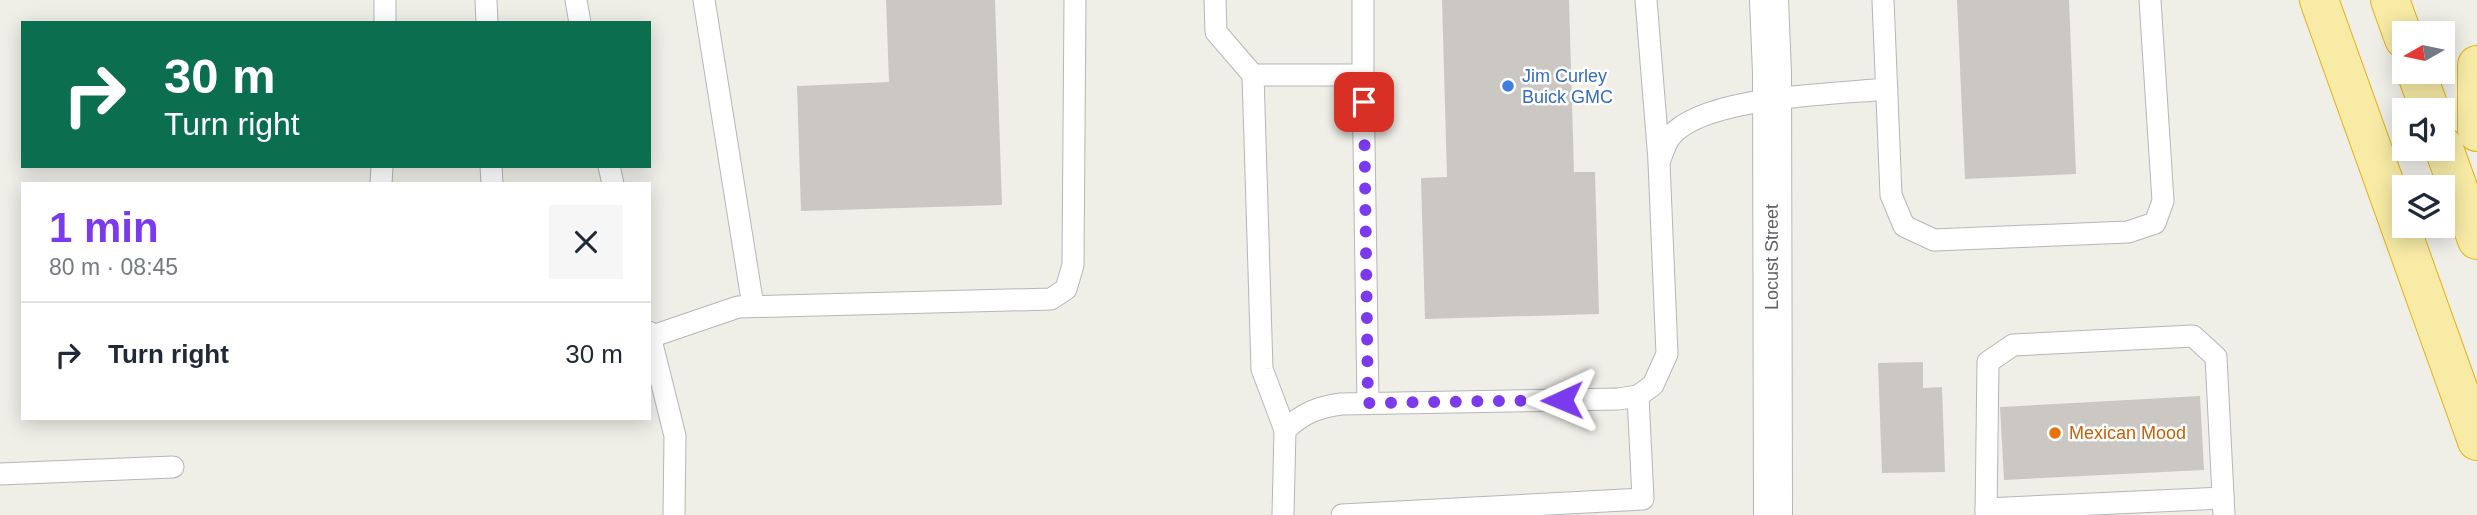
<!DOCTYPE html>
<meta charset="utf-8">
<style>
:root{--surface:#fff;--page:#f6f6f7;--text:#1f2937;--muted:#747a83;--line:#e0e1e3;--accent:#7c3aed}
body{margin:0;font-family:Helvetica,sans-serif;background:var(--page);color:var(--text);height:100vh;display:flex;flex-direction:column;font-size:26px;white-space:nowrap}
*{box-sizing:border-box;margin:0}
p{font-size:23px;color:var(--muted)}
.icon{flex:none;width:38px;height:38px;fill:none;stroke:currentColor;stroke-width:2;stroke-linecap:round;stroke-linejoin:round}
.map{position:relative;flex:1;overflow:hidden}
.drawer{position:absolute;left:21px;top:182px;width:630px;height:238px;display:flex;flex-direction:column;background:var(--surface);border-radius:0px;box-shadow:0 4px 18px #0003}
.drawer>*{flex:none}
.top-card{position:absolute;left:21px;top:21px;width:630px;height:147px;border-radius:0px;box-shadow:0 4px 18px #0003;background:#0b6e4f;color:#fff;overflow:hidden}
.needle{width:46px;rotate:261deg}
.tools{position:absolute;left:2392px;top:21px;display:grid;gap:14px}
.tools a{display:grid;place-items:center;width:63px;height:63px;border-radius:0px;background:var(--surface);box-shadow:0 4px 18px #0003;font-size:35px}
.pin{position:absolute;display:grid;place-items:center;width:60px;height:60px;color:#fff;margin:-30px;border-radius:14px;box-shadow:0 4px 10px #0006}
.me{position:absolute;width:77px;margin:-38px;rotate:269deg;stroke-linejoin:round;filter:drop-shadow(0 0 5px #0008)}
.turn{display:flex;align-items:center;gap:24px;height:147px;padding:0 28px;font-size:32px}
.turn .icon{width:91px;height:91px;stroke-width:2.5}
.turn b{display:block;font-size:49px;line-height:60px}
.round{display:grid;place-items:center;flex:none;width:74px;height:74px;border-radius:0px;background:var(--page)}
.headline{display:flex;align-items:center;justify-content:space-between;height:119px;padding:0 28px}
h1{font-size:42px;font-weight:800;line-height:52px;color:var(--accent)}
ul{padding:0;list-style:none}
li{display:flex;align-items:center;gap:21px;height:105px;padding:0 28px;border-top:2px solid var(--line)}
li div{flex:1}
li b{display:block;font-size:26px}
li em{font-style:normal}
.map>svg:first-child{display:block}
.building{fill:#cbc8c4}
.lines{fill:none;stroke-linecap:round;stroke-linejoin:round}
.service-casing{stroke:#b4b6ba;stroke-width:23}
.tertiary-casing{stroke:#b4b6ba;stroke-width:40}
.trunk-casing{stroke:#e3b113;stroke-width:40}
.service{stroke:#fff;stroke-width:21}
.tertiary{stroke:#fff;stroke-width:38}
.trunk{stroke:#f7eba5;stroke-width:38}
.route{stroke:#7c3aed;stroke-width:12;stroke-dasharray:0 21.6}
.shop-dot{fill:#3f7fe0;stroke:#fff;stroke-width:2.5}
.food-dot{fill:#e8710a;stroke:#fff;stroke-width:2.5}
.labels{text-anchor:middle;stroke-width:5;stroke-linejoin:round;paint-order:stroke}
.shop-label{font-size:18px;fill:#366cbe;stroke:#fff;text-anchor:start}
.street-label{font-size:18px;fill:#5e6166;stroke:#fff}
.food-label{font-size:18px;fill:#c56008;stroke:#fff;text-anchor:start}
</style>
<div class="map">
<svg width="2477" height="515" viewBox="0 0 2477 515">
<rect width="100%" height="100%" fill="#efeee7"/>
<g class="building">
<polygon points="886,0 995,0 1002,205 801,211 797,86 889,82"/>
<polygon points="1442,0 1569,0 1574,172 1595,172 1599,314 1425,319 1421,178 1447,177"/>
<polygon points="1957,0 2069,0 2076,174 1965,179"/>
<polygon points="1923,362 1923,388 1942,387 1945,472 1882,473 1878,363"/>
<polygon points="2200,396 2204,470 2004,480 2000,407"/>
</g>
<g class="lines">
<defs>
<g id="service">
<polyline points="486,0 487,23"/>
<polyline points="576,0 580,23"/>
<polyline points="704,0 753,306"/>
<polyline points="1215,0 1216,32 1253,75"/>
<polyline points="1646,0 1659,160"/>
<polyline points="1883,0 1891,195 1904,226 1934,240 2128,232 2155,223 2163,201 2150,0"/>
<polyline points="385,23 385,0"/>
<polyline points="1363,75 1363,0"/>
<polyline points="491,166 492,184"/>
<polyline points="609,166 613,184"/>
<polyline points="381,184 382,166"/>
<polyline points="649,332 675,436 674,515"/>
<polyline points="650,337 738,307 1051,299 1066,289 1073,265 1075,0"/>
<polyline points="1285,430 1262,369 1253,75 1363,75 1368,403"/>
<polyline points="0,474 173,467"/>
<polyline points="1986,509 2223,498"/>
<path d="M1283 515 1285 430C1303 413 1318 407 1341 404L1618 399 1638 396 1653 385 1667 354 1659 162C1662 155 1665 144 1670 137 1702 96 1836 94 1887 89"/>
<polyline points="1342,515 1643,499 1638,396"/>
<polyline points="1986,515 1988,362 2013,345 2193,336 2216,357 2224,515"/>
</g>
<polyline id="tertiary" points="1769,0 1772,73 1773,515"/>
<g id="trunk">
<polyline points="2319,0 2477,441"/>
<polyline points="2390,0 2404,39"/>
<polyline points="2477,65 2477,132"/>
<polyline points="2416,72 2430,110"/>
<polyline points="2443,146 2477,240"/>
</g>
</defs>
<use href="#service" class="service-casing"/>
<use href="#tertiary" class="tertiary-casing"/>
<use href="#trunk" class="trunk-casing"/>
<use href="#service" class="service"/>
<use href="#tertiary" class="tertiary"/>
<use href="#trunk" class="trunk"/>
</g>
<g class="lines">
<polyline class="route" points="1364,102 1368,403 1562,400"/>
</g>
<circle class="shop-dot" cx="1508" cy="86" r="7"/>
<circle class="food-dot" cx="2055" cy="433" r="7"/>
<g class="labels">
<g class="shop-label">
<text x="1522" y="82">Jim Curley<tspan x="1522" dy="21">Buick GMC</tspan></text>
</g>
<g class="street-label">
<text transform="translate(1772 257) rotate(-90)" y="6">Locust Street</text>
</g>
<g class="food-label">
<text x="2069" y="439">Mexican Mood</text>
</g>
</g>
</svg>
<div class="tools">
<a><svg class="needle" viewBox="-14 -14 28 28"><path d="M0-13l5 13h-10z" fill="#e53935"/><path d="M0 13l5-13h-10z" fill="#747a83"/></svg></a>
<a><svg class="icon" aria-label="sound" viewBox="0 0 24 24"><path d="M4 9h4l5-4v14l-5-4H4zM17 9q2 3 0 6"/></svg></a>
<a><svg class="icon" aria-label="layers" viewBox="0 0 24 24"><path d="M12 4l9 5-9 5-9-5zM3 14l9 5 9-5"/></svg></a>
</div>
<div class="pin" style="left:1364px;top:102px;background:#d93025"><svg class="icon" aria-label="arrive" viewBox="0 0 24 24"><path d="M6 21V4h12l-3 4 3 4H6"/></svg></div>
<svg class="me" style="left:1562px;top:400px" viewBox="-20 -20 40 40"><path d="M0-17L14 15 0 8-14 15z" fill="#7c3aed" stroke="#fff" stroke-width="4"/></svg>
<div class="top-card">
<div class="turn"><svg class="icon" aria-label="right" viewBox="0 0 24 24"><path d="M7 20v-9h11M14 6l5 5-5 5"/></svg><div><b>30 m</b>Turn right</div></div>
</div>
<section class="drawer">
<div class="headline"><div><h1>1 min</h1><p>80 m · 08:45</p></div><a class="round"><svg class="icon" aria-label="close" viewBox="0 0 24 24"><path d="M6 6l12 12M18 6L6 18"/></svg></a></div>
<ul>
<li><svg class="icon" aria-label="right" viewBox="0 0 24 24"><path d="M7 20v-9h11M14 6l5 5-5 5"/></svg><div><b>Turn right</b></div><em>30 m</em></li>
</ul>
</section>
</div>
